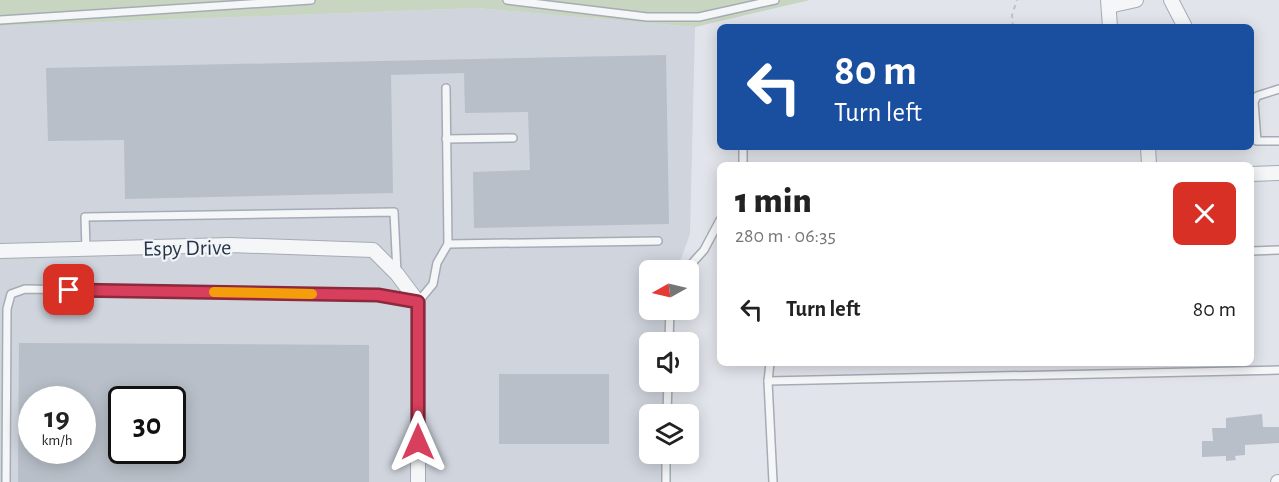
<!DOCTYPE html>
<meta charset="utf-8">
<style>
:root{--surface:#fff;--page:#f2f2f2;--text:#222;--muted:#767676}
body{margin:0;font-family:"Alegreya Sans",sans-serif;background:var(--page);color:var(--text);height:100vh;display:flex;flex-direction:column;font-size:22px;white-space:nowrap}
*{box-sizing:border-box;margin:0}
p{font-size:20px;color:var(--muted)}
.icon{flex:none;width:33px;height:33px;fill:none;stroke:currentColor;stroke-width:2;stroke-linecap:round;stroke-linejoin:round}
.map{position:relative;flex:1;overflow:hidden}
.panel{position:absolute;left:717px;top:162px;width:537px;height:204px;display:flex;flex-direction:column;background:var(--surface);border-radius:9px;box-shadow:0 3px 15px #0003}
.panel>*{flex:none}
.top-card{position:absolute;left:717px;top:24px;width:537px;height:126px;border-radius:9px;box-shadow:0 3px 15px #0003;background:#1a4fa0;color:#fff;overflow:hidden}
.needle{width:39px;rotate:262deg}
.buttons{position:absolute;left:639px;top:260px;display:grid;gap:12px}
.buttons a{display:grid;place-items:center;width:60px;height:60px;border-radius:9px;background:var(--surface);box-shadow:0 3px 15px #0003;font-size:30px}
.speed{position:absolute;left:18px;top:386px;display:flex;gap:12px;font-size:30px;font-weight:700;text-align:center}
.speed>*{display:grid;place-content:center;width:78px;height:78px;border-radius:50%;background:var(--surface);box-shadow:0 3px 15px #0003;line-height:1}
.speed small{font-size:15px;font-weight:400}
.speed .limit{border:3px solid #111;border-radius:9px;background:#fff;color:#111}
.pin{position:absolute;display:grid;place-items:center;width:51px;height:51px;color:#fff;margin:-26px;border-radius:12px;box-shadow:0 3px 9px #0006}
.me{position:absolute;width:66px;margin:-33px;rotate:0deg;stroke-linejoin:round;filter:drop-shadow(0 0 4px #0008)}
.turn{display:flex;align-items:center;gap:21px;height:126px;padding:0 18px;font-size:27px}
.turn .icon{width:78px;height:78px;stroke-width:2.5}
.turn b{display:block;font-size:42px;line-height:51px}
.round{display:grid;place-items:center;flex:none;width:63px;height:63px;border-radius:9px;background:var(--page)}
.summary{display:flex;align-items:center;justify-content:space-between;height:102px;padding:0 18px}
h1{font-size:36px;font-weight:800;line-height:45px}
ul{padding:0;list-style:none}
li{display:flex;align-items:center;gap:18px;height:90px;padding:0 18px}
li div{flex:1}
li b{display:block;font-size:22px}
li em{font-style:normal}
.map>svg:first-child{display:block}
.built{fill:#cfd4dd;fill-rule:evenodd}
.green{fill:#c7d5c1}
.building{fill:#b8bfc8;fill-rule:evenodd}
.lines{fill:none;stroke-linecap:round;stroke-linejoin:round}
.lane-casing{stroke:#a6acb5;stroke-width:10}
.street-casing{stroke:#a6acb5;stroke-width:16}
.path{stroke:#bfc3c9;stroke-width:2;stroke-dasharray:4.5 4.5;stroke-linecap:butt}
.lane{stroke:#f4f6f8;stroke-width:7}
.street{stroke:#f4f6f8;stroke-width:14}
.route-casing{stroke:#8c293c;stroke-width:15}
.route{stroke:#d73f5d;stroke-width:10}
.slow{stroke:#f59e0b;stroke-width:10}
.labels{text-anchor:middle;stroke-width:4.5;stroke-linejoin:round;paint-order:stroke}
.street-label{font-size:22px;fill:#283343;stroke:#f1f4f8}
</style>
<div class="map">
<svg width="1279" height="482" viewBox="0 0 1279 482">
<rect width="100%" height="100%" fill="#e1e5eb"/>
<path class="built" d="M477 8 695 27 690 234 677 270H650V309H670L669 342H650V381H668V414H650V453H667L666 482H0V26ZM32 399H82V450H32ZM122 399H172V450H122Z"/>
<polygon class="green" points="0,0 810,0 695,27 477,8 0,26"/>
<g class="building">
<polygon points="666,55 669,224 474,228 473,172 530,170 528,112 465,113 464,73 391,75 393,193 125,199 124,140 48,141 46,68"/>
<path d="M19 343 369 345V482H18ZM32 399H82V450H32ZM122 399H172V450H122Z"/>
<rect x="499" y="374" width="110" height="70"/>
<polygon points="1262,414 1263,427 1279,427 1279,443 1245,445 1245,455 1235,456 1236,460 1226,461 1226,456 1202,457 1202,441 1213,441 1212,428 1226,428 1226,418"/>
</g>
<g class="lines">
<defs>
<g id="lane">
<polyline points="507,0 647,17 699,17 775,0"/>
<polyline points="0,20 311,0"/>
<polyline points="1279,89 1257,96 1254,102 1257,141 1279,141"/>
<polyline points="446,139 513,138"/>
<polyline points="743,165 743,147"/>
<polyline points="448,244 658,241"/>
<polyline points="86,249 85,217 394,212 397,273"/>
<polyline points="1251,251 1279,250"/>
<polyline points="686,270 704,250 720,220"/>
<polyline points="669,342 670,309"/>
<polyline points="770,363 768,381 773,482"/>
<polyline points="768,381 1279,370"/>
<polyline points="667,414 668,381"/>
<polyline points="6,482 7,309 11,294 25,289 378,295 418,302 433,284 437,263 448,244 446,88"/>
<polyline points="666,482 666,453"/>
</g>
<g id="street">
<polyline points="1108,0 1110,27"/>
<polyline points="1171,0 1185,27"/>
<polyline points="1109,6 1136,0"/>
<polyline points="1148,147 1149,165"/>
<polyline points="1251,174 1279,173"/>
<polyline points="0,251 230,245 373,250 397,274 418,302 418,482"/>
<polyline points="1278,482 1279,482"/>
</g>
</defs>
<use href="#lane" class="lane-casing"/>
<use href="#street" class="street-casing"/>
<polyline class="path" points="1013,27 1012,15 1017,0"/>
<use href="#lane" class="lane"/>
<use href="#street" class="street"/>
</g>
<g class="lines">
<defs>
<polyline id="route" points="69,290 378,295 418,302 418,442"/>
</defs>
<use href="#route" class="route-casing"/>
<use href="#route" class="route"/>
<polyline class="slow" points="214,292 312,294"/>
</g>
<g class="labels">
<g class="street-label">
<text transform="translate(187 247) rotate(-1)" y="8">Espy Drive</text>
</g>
</g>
</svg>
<div class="buttons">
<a><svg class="needle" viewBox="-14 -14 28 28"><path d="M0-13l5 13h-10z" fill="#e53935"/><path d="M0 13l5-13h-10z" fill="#767676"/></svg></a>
<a><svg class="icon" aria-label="sound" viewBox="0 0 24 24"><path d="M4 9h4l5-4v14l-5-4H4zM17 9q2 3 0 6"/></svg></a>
<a><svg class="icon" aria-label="layers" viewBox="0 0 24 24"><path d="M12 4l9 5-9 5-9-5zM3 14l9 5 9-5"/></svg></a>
</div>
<div class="speed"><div>19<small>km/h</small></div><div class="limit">30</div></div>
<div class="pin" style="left:69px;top:290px;background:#d93025"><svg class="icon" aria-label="arrive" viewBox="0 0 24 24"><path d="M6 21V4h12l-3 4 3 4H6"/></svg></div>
<svg class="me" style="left:418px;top:442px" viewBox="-20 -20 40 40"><path d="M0-17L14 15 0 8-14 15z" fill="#d73f5d" stroke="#fff" stroke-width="4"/></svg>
<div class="top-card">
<div class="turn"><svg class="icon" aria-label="left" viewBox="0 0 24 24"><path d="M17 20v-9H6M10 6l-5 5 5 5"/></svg><div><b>80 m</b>Turn left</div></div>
</div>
<section class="panel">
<div class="summary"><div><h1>1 min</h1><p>280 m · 06:35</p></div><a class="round" style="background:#d93025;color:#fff"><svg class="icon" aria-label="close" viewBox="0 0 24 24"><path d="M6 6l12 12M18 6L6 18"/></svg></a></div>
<ul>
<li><svg class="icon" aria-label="left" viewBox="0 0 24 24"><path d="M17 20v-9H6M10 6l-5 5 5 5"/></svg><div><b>Turn left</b></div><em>80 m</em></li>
</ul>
</section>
</div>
